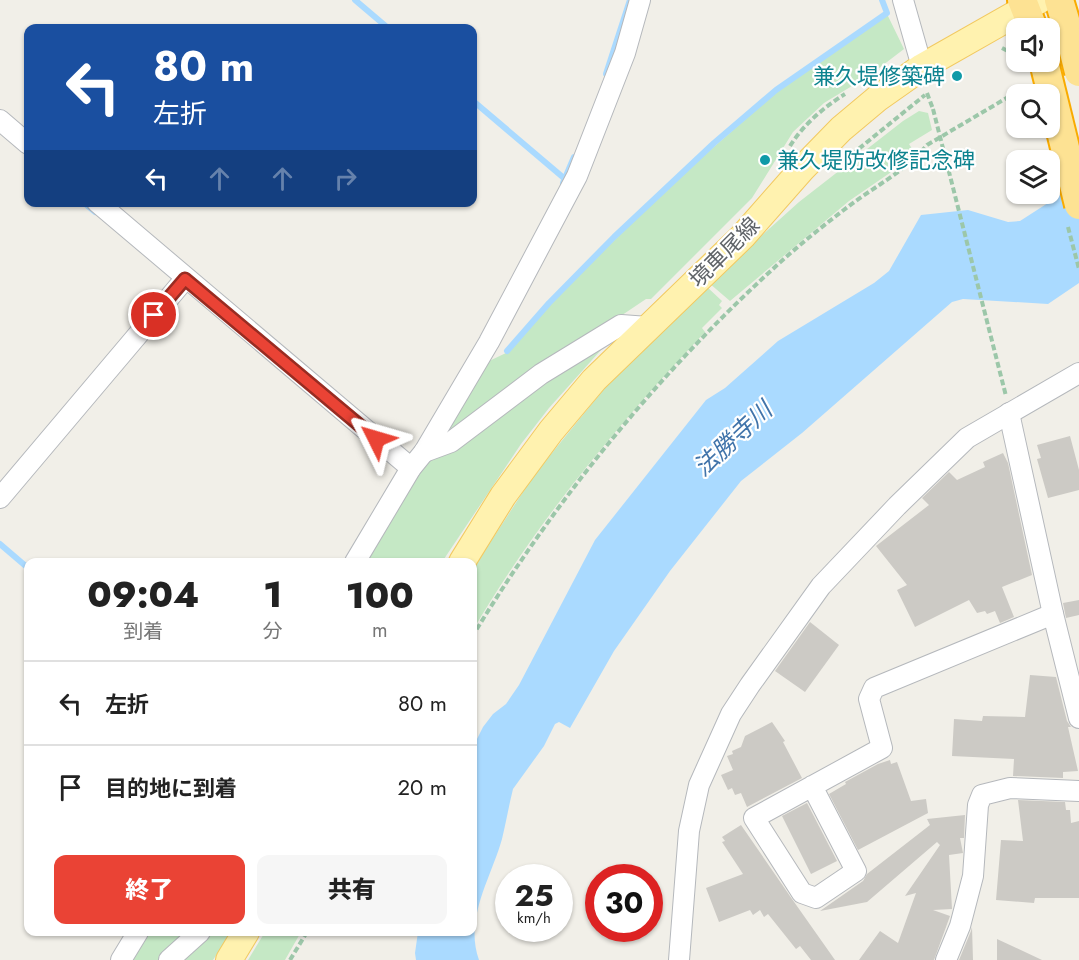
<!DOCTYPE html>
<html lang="ja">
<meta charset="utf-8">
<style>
:root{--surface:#fff;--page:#f6f6f6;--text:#222;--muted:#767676;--line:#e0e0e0;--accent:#ea4335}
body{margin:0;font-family:Jost,"Noto Sans JP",sans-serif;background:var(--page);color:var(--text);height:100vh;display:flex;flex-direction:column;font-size:22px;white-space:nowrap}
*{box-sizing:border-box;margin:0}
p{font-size:20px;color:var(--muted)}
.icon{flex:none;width:33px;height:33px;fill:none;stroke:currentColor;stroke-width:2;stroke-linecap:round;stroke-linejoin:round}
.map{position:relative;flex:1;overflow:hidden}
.drawer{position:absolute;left:24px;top:558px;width:453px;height:378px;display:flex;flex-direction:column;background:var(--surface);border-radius:12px;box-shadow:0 2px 4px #0004}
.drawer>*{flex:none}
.banner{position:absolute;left:24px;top:24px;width:453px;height:183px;border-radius:12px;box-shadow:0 2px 4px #0004;background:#1a4fa0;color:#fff;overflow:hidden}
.buttons{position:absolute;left:1006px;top:18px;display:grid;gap:12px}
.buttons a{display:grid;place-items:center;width:54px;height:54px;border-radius:12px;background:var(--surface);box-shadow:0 2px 4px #0004;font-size:30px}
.speed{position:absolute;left:495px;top:864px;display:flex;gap:12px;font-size:30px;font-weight:700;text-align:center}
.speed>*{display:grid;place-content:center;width:78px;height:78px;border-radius:50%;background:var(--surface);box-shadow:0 2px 4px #0004;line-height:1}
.speed small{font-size:15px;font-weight:400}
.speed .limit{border:9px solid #d22;background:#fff;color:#111}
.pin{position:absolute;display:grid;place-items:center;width:51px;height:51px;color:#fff;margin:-26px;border:3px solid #fff;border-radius:50%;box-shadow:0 2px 6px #0007}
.me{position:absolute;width:66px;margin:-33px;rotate:310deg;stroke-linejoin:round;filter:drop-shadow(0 0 4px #0008)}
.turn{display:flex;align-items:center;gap:21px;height:126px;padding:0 30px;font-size:27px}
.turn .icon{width:78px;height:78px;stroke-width:2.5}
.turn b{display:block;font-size:42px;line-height:51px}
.lanes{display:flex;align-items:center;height:57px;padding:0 30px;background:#0003;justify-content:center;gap:30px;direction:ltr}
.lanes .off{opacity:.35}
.eta{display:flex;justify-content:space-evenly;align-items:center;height:102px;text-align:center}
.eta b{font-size:36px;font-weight:800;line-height:42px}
.cta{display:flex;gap:12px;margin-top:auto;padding:12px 30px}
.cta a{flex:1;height:69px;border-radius:12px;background:var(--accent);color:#fff;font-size:24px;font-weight:800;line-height:69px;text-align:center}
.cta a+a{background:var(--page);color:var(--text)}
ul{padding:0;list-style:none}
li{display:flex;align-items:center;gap:18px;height:84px;padding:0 30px;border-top:2px solid var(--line)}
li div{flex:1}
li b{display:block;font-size:22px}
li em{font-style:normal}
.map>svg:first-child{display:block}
.green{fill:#c5e8c5}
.water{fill:#aadaff}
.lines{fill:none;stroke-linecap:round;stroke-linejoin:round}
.stream{stroke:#aadaff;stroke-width:6}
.building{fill:#cccac5}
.minor-casing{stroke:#b5b8bc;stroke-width:22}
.major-casing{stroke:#f2c960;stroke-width:28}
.highway-casing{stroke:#f9ab00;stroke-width:32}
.path{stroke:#9cc7a9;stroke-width:4;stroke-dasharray:6 3;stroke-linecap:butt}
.minor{stroke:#fff;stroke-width:20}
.major{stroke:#fff2af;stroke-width:26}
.highway{stroke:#fde293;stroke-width:28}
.highway-bridge-casing{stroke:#f9ab00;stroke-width:32;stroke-linecap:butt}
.path-bridge{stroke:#9cc7a9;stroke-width:4;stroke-dasharray:6 3;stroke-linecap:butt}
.highway-bridge{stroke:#fde293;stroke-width:28}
.route-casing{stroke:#982c22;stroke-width:15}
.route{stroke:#ea4335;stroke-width:10}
.culture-dot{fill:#0f9aa8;stroke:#fff;stroke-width:2}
.labels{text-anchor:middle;stroke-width:4.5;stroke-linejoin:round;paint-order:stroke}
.culture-label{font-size:22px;fill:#0d838f;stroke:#fff;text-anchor:end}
.street-label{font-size:22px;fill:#5f6368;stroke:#fff}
.water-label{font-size:24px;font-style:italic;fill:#4174aa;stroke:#fff}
</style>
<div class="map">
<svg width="1079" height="960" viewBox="0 0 1079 960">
<rect width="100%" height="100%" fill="#f1efe8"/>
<g class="green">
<polygon points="887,14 904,49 870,75 824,103 793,132 752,198 651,299 646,299 585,340 451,437 440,435 483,364 508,352 551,302 677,179 777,92 831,52"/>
<polygon points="919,111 928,113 932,130 909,144 916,155 849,201 730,301 709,283 799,202 903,121"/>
<path d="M706 286 722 301 719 305 722 308 702 328 705 332C618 424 537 521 473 630V569L534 475 604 389Z"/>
<polygon points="609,341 549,408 521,444 442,562 362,562 425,464 451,449 487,418"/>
<polygon points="142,932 191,932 160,960 125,960"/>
<polygon points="206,932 231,932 213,960 176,960"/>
<polygon points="265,932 301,932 285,960 248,960"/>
</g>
<path class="water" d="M1079 183V283L1048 304 963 299 952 302 802 433 741 481 670 571 614 651 570 728 559 722 555 724 544 746 513 789C509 805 506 822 502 839 491 878 464 919 479 960H416L415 953 418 932H472V749L483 727 493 714 506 704 519 685 595 540 706 400 725 388 778 341 874 283 889 271 921 215 968 210 1008 222 1020 221Z"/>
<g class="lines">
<g class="stream">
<polyline points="355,0 388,28"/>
<polyline points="606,74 630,0"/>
<polyline points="472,100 565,179"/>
<polyline points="563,183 574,157"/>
<polyline points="83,202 95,212"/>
<polyline points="507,351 549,303 614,237 714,143 776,90 887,13 882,0"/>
<polyline points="0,544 28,568"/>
</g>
</g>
<g class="building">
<polygon points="1070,436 1079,470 1079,490 1048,498 1037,459 1041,458 1037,445"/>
<polygon points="1003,453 1008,463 1032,575 1002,587 1014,617 1000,623 995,611 987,614 985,611 977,613 969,600 915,627 897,590 907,585 876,546 929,505 922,498 949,472 957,480 985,467 983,462"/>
<polygon points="1079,600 1079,615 1066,618 1063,603"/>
<polygon points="810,622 839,645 805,692 775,671"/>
<polygon points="1030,675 1056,677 1067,721 1071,727 1068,727 1078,771 1063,772 1063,778 1013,776 1014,759 952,756 954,719 982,721 983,716 1025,717"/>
<polygon points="772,722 785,741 783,742 802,778 747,807 741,793 735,795 732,788 728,790 721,775 733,770 727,756 733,754 732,751 741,747 745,736"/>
<polygon points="890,760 891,764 897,762 911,801 926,799 928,813 858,850 829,794 846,784 845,782 878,764"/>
<polygon points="1018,800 1065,802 1066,810 1070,810 1071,823 1079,821 1079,898 1035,898 1034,903 996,900 1001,840 1023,841"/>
<polygon points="807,803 837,861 811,874 782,816"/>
<polygon points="965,815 964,838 960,838 963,853 949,855 952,909 933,910 950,916 934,960 859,960 880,931 898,943 916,893 905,896 940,845 937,842 867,902 820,911 863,881 867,874 930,825 927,819"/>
<polygon points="741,825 792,899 835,960 811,960 800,946 796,949 768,914 764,917 760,910 753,915 750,910 719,922 706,888 743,874 722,842 725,841 722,837"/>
<polygon points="972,927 973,960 959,960 971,931"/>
<polygon points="997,939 1042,960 997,960"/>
</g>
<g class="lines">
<defs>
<g id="minor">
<polyline points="903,0 922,67"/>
<polyline points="0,120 28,144"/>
<polyline points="97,202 411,468"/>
<polyline points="1009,413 1053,614 1079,718"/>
<polyline points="424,452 451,442 541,374 621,325 648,327"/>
<polyline points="0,498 185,279"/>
<polyline points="355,562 411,468 424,452 489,342 577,176 625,53 640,0"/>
<polyline points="812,786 856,871 816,898 802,893 754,818 882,748 869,699 874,688 1053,614"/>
<polyline points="121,960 138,932"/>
<polyline points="169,960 200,932"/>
<polyline points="679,960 689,831 699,785 731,714 750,685 821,586 897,506 967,438 1079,373"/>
<polyline points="946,960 960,926 973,876 978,805 982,795 1010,788 1079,791"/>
</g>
<g id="major">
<polyline points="462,562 503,496 551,431 594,380 743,236 802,169 841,129 878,98 922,67 1040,0"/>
<polyline points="229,960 246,932"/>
</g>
<g id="highway">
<polyline points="1022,0 1033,28"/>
<polyline points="1059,0 1071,40"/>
</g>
</defs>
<use href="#minor" class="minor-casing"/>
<use href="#major" class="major-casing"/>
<use href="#highway" class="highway-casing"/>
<g class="path">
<polyline points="1002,48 1017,56"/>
<polyline points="927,93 933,109"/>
<path d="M790 146C803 125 824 107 845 94"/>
<polyline points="845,160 925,95"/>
<polyline points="1068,227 1079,269"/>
<path d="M472 637C555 500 657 375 775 267 799 245 824 225 849 206 875 186 906 171 927 145L1027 86"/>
<polyline points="290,960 307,932"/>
</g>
<use href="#minor" class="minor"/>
<use href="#major" class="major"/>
<use href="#highway" class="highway"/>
<defs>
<g id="highway-bridge">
<polyline points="1071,40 1079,72"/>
<polyline points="1044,62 1079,205"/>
</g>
</defs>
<use href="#highway-bridge" class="highway-bridge-casing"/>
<polyline class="path-bridge" points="933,109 1006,396"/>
<use href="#highway-bridge" class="highway-bridge"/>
</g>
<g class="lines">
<defs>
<polyline id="route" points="154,315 185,279 376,439"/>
</defs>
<use href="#route" class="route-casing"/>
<use href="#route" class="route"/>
</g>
<g class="culture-dot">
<circle cx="957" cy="76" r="6"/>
<circle cx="765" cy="160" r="6"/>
</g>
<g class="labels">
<g class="culture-label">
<text x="945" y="84">兼久堤修築碑</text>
<text x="777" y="168" text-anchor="start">兼久堤防改修記念碑</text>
</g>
<g class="street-label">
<text transform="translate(724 252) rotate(-45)" y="8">境車尾線</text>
</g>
<g class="water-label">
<text transform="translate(733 439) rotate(-43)" y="8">法勝寺川</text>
</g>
</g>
</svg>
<div class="buttons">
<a><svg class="icon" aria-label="sound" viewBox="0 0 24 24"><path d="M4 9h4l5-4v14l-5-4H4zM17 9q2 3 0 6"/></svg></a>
<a><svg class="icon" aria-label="search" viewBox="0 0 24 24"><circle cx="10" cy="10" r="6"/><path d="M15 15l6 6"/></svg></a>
<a><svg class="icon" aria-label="layers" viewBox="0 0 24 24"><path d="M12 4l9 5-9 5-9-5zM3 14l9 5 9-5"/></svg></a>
</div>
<div class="speed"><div>25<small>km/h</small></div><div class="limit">30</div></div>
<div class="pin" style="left:154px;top:315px;background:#d93025"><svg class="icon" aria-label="arrive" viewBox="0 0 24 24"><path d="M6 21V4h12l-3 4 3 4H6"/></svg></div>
<svg class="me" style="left:376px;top:439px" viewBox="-20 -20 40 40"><path d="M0-17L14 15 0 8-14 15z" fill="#ea4335" stroke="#fff" stroke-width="4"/></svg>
<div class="banner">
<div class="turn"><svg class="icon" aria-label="left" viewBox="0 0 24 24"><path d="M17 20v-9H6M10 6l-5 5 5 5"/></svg><div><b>80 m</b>左折</div></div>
<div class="lanes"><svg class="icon" aria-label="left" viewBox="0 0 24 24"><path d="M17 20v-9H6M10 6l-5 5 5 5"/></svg><svg class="icon off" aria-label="ahead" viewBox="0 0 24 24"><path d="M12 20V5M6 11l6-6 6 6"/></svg><svg class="icon off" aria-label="ahead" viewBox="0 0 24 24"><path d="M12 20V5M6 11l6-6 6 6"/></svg><svg class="icon off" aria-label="right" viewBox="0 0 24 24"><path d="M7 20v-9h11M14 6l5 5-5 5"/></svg></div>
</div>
<section class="drawer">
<div class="eta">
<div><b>09:04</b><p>到着</p></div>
<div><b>1</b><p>分</p></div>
<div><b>100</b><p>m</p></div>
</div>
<ul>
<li><svg class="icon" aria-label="left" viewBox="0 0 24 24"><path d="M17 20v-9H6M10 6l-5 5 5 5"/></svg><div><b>左折</b></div><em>80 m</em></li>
<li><svg class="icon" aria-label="arrive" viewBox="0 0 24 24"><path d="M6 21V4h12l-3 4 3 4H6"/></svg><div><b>目的地に到着</b></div><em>20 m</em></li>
</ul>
<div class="cta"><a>終了</a><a>共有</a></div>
</section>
</div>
